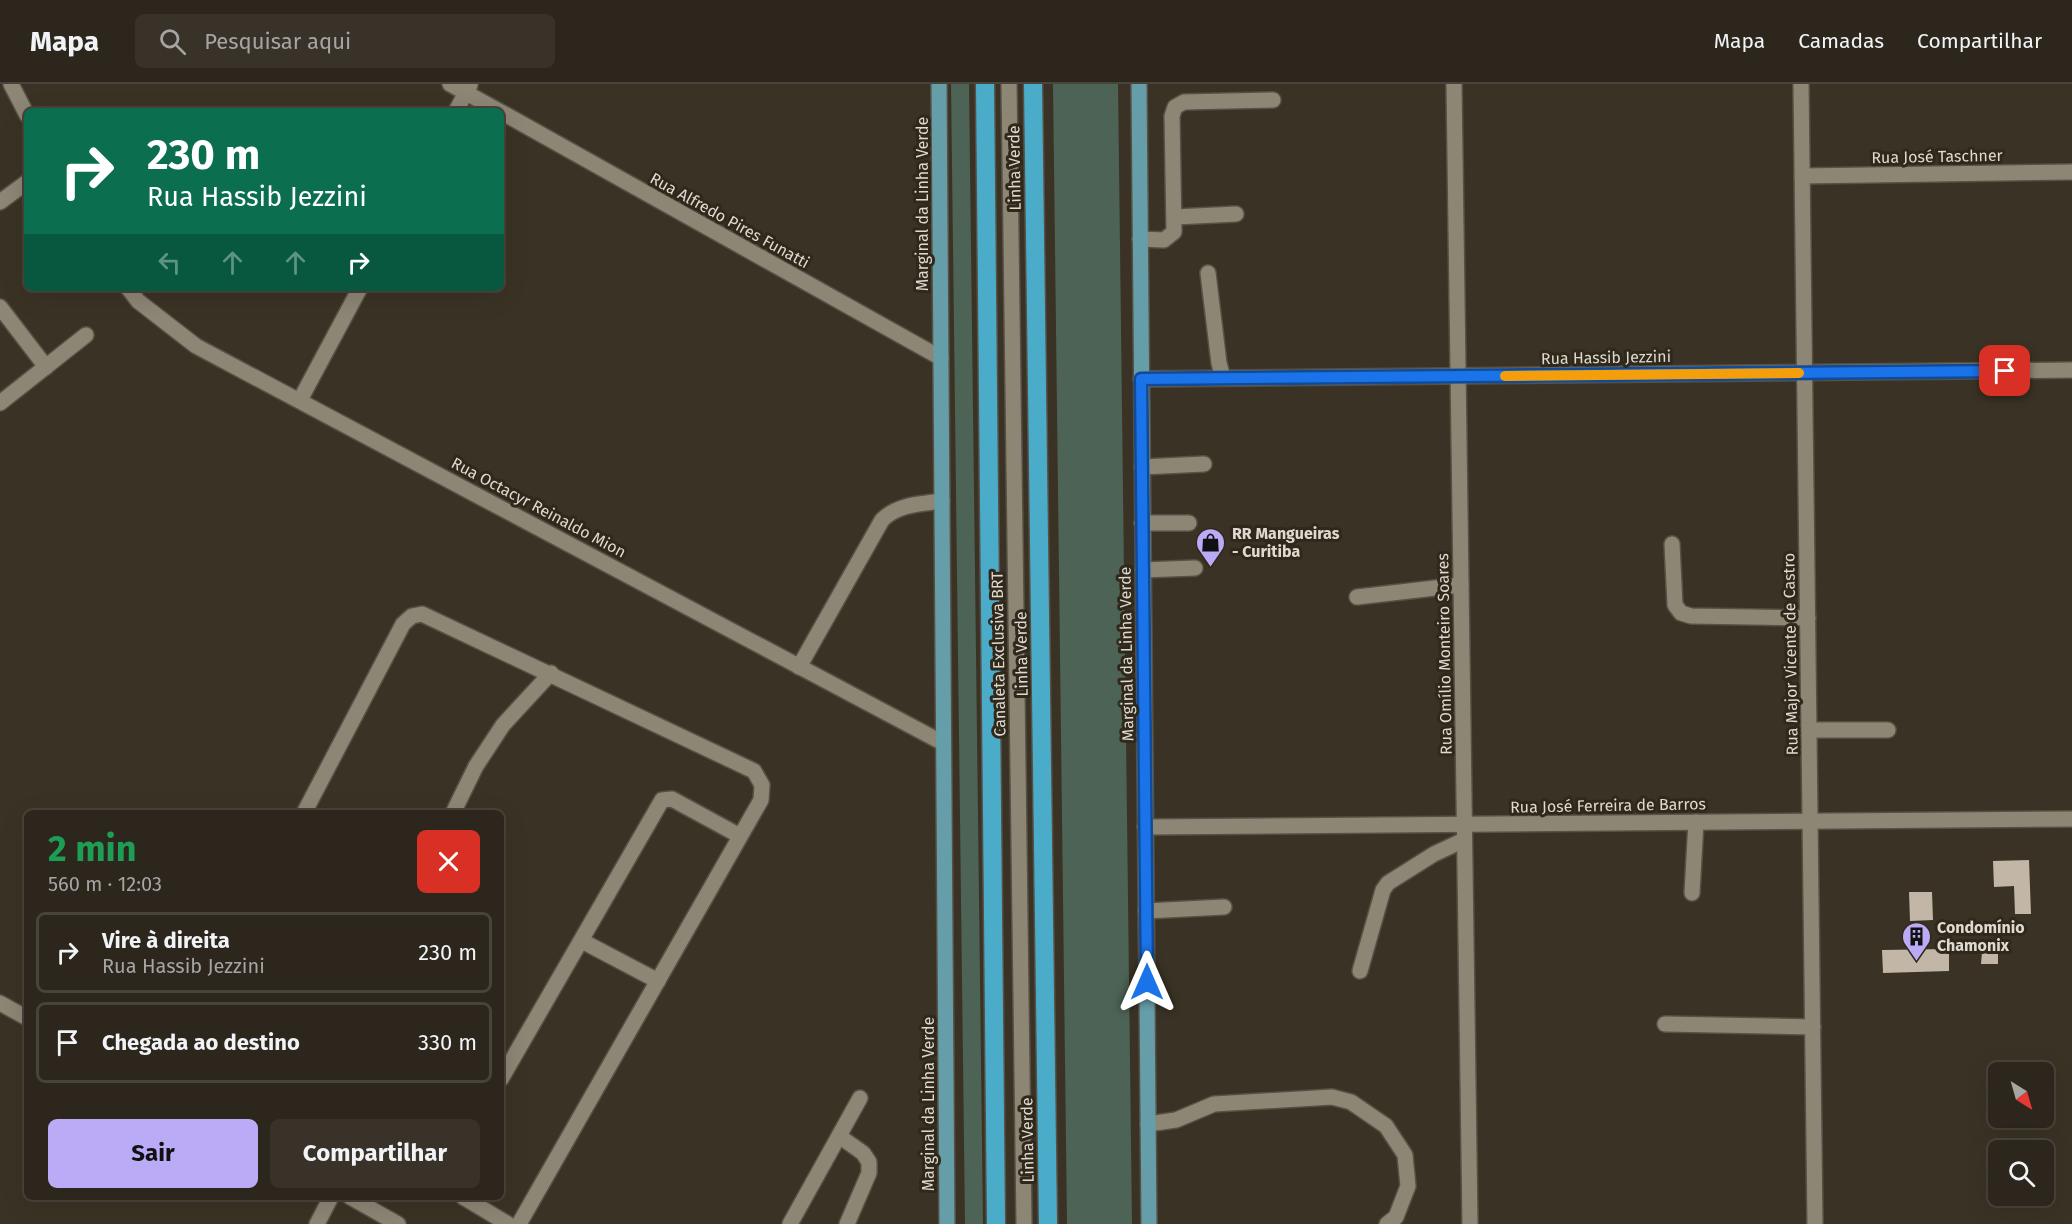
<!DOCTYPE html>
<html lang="pt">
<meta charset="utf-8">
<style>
:root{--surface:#2c261c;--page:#383229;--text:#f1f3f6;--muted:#a6a5a3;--line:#48433b;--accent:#bbaaf6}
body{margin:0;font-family:"Fira Sans",sans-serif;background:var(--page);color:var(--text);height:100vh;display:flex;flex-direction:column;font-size:22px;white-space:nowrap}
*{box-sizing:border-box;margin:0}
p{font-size:20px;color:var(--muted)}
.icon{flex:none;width:33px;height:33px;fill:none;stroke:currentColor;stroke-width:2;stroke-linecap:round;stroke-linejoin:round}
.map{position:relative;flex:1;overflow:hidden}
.details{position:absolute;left:24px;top:726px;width:480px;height:390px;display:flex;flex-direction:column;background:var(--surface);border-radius:9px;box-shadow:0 6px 24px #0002,0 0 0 2px var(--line)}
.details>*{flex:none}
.guide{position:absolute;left:24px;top:24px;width:480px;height:183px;border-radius:9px;box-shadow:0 6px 24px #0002,0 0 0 2px var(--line);background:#0b6e4f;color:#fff;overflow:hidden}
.needle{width:39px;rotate:143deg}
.fabs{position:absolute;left:1988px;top:978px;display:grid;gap:12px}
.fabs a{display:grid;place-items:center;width:66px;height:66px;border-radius:9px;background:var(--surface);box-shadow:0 6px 24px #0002,0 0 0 2px var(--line);font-size:30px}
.pin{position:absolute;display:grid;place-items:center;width:51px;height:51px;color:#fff;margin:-26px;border-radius:12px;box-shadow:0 3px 9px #0006}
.me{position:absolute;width:66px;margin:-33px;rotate:0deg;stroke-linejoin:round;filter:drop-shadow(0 0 4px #0008)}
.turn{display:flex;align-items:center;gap:21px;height:126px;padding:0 24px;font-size:27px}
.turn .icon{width:78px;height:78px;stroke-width:2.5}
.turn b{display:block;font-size:42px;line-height:51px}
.lanes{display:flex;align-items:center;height:57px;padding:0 24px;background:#0003;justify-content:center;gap:30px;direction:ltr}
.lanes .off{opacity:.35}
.round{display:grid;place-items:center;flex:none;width:63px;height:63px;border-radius:9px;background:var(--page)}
.headline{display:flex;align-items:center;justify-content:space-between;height:102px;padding:0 24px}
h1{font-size:36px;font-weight:700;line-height:45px;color:#1e9e55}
.button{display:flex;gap:12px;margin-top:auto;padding:12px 24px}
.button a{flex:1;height:69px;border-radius:9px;background:var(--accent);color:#111;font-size:24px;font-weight:700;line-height:69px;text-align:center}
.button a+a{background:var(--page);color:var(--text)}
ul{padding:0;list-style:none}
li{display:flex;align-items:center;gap:18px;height:81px;margin:0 12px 9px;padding:0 12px;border:3px solid var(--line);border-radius:9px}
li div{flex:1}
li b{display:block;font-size:22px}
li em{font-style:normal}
header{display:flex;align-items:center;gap:36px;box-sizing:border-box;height:84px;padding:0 30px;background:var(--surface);border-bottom:2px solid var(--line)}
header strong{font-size:28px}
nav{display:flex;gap:33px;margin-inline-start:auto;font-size:21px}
.search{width:420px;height:54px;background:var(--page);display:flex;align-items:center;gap:15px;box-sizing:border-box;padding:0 21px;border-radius:9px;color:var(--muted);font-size:22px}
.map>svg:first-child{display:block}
.green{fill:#4c6355}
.building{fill:#c2b6a6}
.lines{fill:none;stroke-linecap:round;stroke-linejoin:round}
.minor-casing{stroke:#565045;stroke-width:18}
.major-casing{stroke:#565045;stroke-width:18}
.highway-casing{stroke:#565045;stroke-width:21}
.minor{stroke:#8d8675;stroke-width:15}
.major{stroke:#659da8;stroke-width:15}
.highway{stroke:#4bacca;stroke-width:18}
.route-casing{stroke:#114b97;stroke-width:15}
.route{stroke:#1a73e8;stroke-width:10}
.slow{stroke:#f59e0b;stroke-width:10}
.labels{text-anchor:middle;stroke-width:6;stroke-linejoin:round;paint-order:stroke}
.street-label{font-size:16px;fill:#dedad1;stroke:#30291b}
.poi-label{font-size:16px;font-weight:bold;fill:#dedad1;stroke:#30291b;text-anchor:start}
</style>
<header>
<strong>Mapa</strong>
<div class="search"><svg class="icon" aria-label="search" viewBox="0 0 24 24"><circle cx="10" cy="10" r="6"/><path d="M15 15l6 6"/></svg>Pesquisar aqui</div>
<nav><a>Mapa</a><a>Camadas</a><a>Compartilhar</a></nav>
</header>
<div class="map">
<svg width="2072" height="1140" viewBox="0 0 2072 1140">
<rect width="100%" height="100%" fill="#3a3325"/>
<g class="green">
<polygon points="951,0 969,0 983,1140 965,1140"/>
<polygon points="1053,0 1118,0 1132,1140 1067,1140"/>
</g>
<g class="building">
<polygon points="2029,776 2031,830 2015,830 2014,802 1994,803 1993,777"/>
<polygon points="1909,808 1932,808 1933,836 1910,837"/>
<polygon points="1949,865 1949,887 1883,889 1882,866"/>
<polygon points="1982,868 1998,868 1998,880 1981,880"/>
</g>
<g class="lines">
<defs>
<g id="minor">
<polyline points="11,0 27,31"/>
<polyline points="450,0 499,27"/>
<polyline points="1009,0 1024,1140"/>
<polyline points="1454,0 1470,1140"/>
<polyline points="1801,0 1815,1140"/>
<polyline points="456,27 470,1"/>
<polyline points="501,28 941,274"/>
<polyline points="1802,92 2072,88"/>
<polyline points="0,118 27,98"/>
<polyline points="1175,133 1236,130"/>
<polyline points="1140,155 1164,156 1174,148 1172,32 1175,23 1184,18 1273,16"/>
<polyline points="1208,189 1219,279 1223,294"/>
<polyline points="128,204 138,217 196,262 943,659"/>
<polyline points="0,223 46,283"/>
<polyline points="1141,295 2072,286"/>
<polyline points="300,316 360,204"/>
<polyline points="0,319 86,251"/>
<polyline points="1142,383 1204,380"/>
<polyline points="1142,439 1189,439"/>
<polyline points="1672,460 1675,521 1681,529 1691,532 1808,534"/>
<polyline points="1143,486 1195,484"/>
<polyline points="1357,513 1461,501"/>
<path d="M799 583 882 436C898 420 920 420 942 417"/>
<polyline points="1809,646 1888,646"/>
<polyline points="304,729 403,540 412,532 422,530 754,687 762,701 761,716 519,1140"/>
<polyline points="453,729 476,682 503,641 551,589"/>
<polyline points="1145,743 2072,735"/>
<polyline points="1692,809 1696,738"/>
<polyline points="1146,827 1224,823"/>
<polyline points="582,857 658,897"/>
<polyline points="1360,887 1383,806 1388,799 1434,770 1464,756"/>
<polyline points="0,919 27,934"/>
<polyline points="1665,940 1813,943"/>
<polyline points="501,995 662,716 672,715 740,752"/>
<polyline points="1148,1040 1176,1036 1214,1020 1332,1013 1351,1018 1386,1042 1405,1071 1408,1102 1396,1133 1387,1140"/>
<polyline points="839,1052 863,1069 869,1078 869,1089 847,1140"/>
<polyline points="350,1113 398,1140"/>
<polyline points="463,1113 508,1140"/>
<polyline points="317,1140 331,1113"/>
<polyline points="790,1140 860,1014"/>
</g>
<g id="major">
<polyline points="939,0 947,1140"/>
<polyline points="1139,0 1149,1140"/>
</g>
<g id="highway">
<polyline points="985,0 996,1140"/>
<polyline points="1033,0 1048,1140"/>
</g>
</defs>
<use href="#minor" class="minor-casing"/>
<use href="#major" class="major-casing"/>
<use href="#highway" class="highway-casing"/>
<use href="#minor" class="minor"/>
<use href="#major" class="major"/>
<use href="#highway" class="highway"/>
</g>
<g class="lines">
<defs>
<polyline id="route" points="1147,898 1141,295 2005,287"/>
</defs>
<use href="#route" class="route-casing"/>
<use href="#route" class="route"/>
<polyline class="slow" points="1505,292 1799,289"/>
</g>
<defs>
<symbol id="shop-pin" viewBox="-11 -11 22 30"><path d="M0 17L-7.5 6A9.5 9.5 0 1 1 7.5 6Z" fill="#bbaaf6" stroke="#30291b"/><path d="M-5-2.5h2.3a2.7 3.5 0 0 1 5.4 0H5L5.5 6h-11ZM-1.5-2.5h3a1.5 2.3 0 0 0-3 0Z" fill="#111"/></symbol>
<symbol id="building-pin" viewBox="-11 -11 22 30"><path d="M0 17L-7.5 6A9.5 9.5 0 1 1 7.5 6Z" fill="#bbaaf6" stroke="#30291b"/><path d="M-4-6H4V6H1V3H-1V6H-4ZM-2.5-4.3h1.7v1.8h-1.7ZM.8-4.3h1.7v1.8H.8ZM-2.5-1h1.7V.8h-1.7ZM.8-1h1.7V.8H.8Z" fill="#111"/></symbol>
</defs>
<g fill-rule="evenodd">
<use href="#shop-pin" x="1194" y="442" width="33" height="45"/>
<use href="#building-pin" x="1900" y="836" width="33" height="45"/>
</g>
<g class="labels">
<g class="street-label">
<text transform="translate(1937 72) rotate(-1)" y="6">Rua José Taschner</text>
<text transform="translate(1014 84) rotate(-91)" y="6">Linha Verde</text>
<text transform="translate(922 120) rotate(-90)" y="6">Marginal da Linha Verde</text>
<text transform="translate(730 136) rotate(29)" y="6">Rua Alfredo Pires Funatti</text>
<text transform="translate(1606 273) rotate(-1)" y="6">Rua Hassib Jezzini</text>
<text transform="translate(539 423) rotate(28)" y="6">Rua Octacyr Reinaldo Mion</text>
<text transform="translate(998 570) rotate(-91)" y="6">Canaleta Exclusiva BRT</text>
<text transform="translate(1021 570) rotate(-91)" y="6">Linha Verde</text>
<text transform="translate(1126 570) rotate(-91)" y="6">Marginal da Linha Verde</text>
<text transform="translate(1444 570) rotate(-91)" y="6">Rua Omílio Monteiro Soares</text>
<text transform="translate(1790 570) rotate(-91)" y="6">Rua Major Vicente de Castro</text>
<text transform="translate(1608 721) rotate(-1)" y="6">Rua José Ferreira de Barros</text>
<text transform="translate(928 1020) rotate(-90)" y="6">Marginal da Linha Verde</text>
<text transform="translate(1027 1056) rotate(-91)" y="6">Linha Verde</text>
</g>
<g class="poi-label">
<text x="1232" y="455">RR Mangueiras<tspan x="1232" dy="18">- Curitiba</tspan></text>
<text x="1937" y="849">Condomínio<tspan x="1937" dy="18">Chamonix</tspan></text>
</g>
</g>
</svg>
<div class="fabs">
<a><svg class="needle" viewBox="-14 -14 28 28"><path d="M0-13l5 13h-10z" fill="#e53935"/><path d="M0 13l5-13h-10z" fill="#a6a5a3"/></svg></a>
<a><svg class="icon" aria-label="search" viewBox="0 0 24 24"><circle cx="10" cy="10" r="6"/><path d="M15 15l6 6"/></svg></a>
</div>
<div class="pin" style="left:2005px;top:287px;background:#d93025"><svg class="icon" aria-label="arrive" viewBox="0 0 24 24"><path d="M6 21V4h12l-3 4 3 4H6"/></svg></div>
<svg class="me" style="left:1147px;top:898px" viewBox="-20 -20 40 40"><path d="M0-17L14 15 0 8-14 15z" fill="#1a73e8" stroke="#fff" stroke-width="4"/></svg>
<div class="guide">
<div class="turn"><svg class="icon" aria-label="right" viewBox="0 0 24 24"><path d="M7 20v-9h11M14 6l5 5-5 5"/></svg><div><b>230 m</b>Rua Hassib Jezzini</div></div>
<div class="lanes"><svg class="icon off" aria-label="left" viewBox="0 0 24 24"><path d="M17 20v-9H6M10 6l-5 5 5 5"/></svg><svg class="icon off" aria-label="ahead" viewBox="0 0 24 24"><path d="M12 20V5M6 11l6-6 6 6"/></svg><svg class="icon off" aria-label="ahead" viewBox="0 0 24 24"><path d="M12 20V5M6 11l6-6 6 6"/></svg><svg class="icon" aria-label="right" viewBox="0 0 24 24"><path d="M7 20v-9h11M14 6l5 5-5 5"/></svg></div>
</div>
<section class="details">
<div class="headline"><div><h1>2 min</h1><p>560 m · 12:03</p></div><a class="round" style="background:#d93025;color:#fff"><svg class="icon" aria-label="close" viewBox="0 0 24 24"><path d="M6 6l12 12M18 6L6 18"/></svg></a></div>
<ul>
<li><svg class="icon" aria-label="right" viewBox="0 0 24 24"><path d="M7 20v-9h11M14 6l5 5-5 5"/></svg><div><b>Vire à direita</b><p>Rua Hassib Jezzini</p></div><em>230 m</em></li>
<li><svg class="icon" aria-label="arrive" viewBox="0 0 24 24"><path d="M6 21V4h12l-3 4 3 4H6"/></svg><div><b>Chegada ao destino</b></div><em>330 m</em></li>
</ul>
<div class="button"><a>Sair</a><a>Compartilhar</a></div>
</section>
</div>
